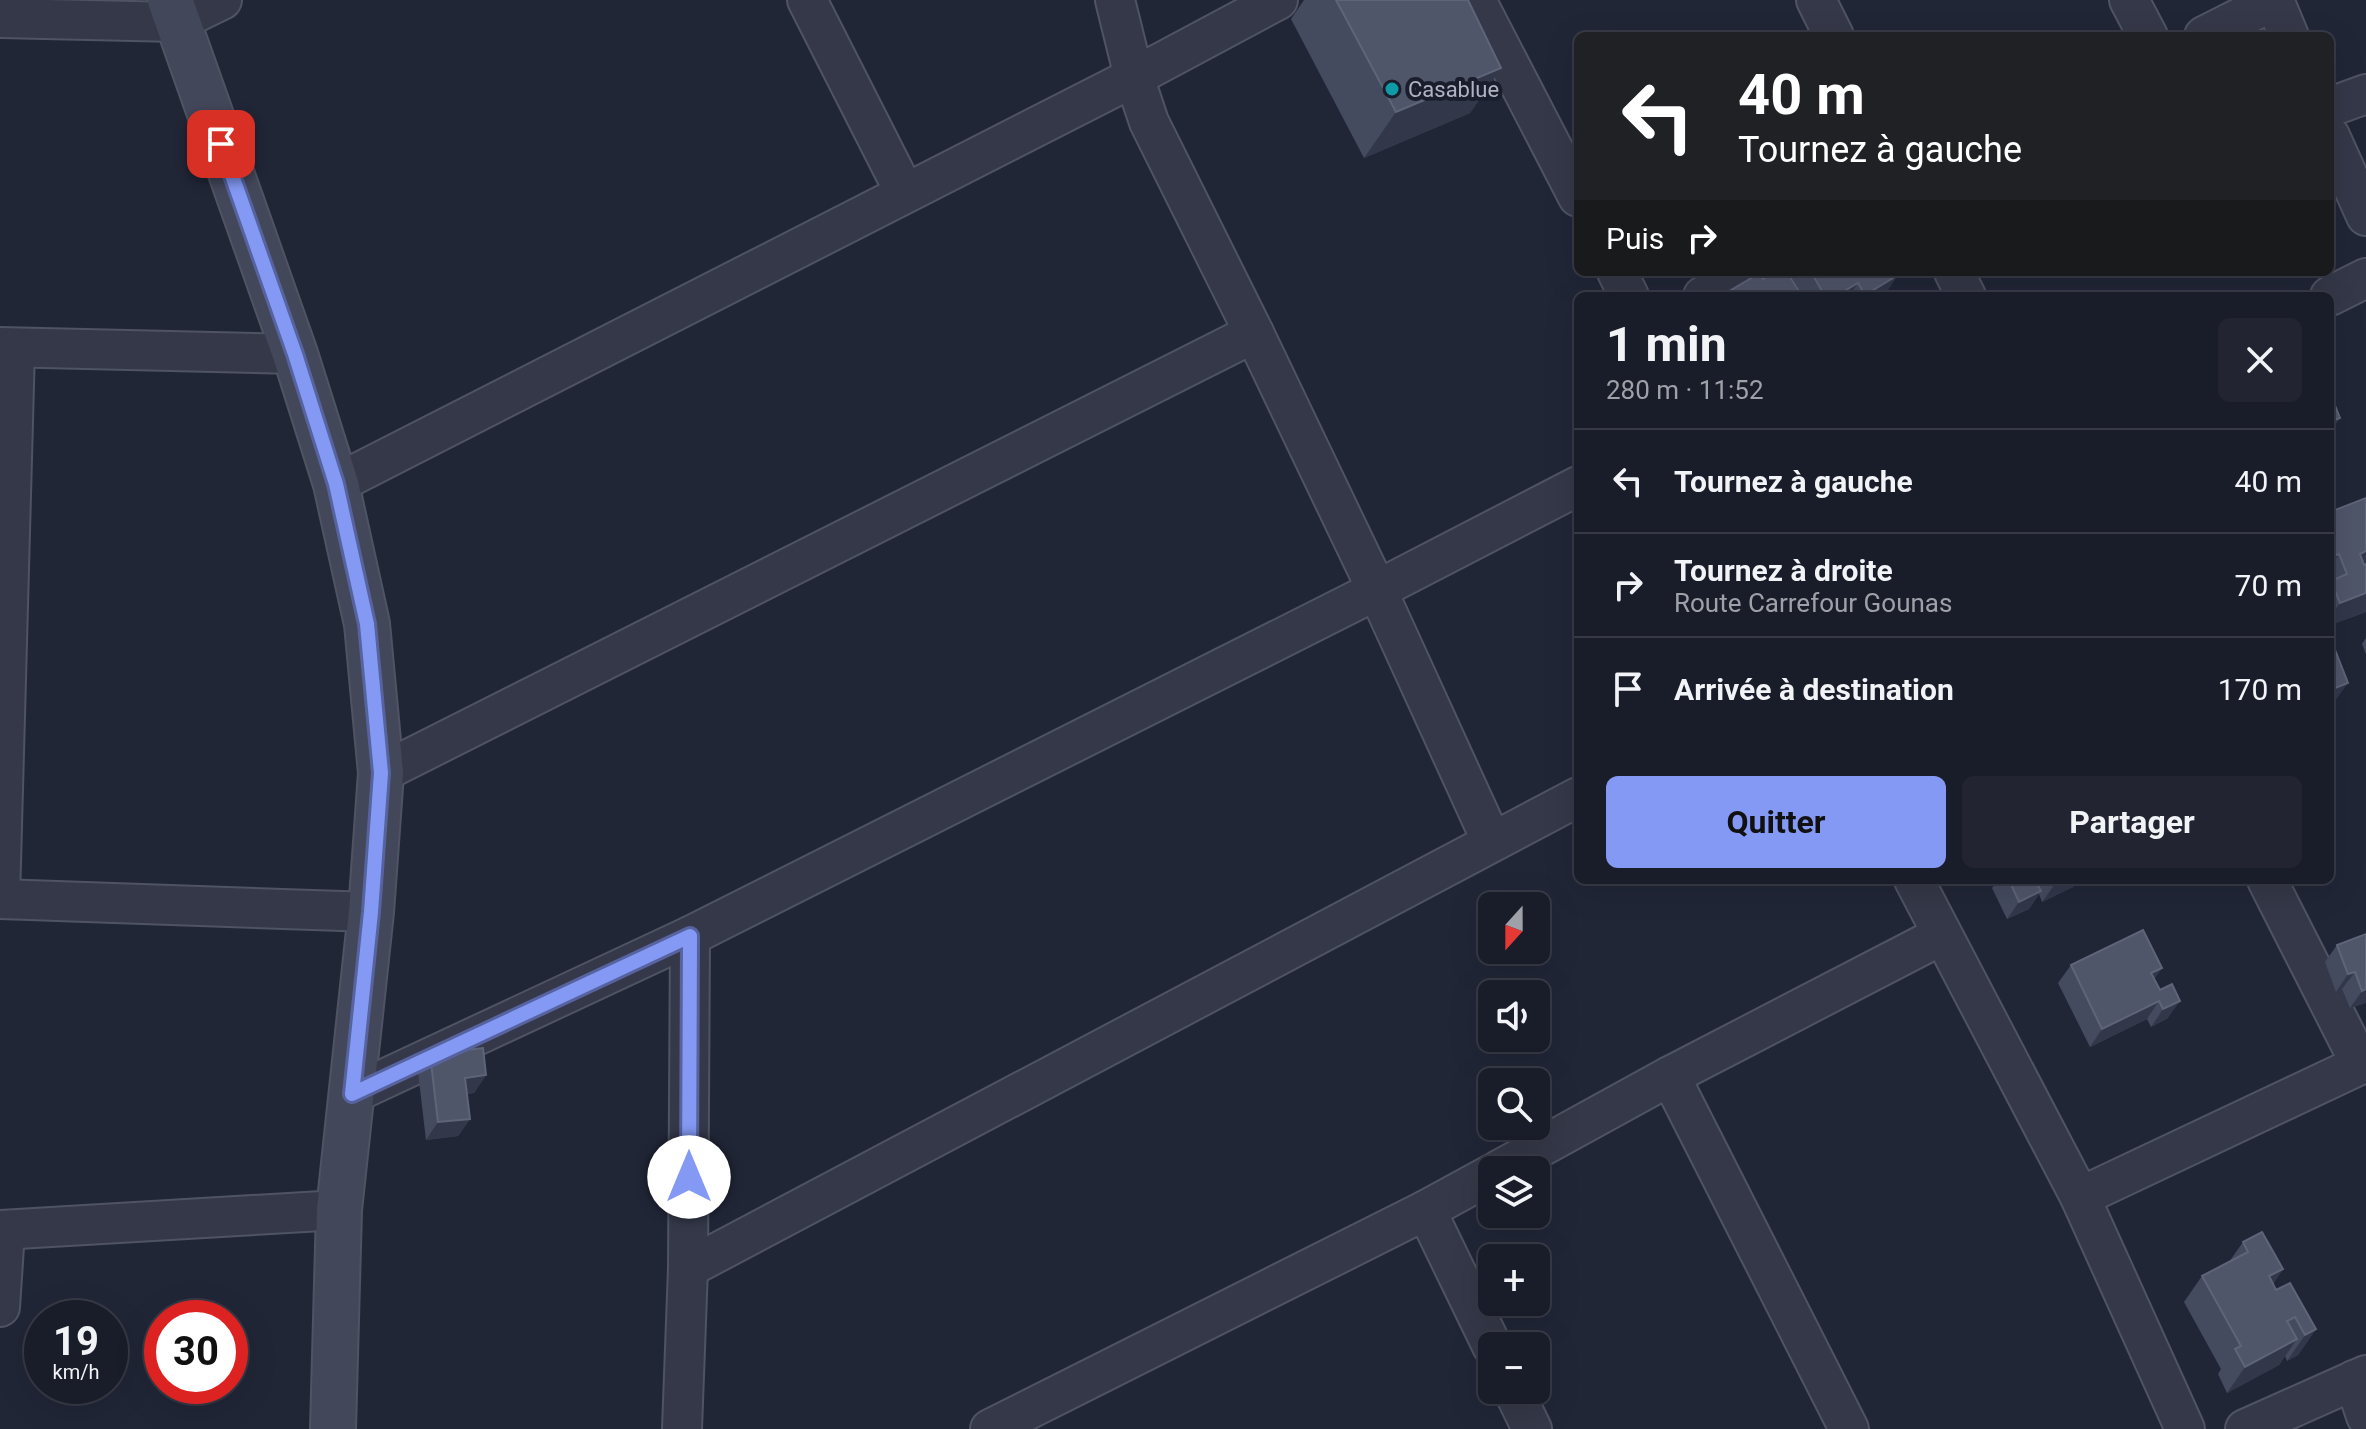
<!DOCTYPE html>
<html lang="fr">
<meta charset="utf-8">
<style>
:root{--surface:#191c29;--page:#222531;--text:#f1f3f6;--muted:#9fa1a8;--line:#373a46;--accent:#8499f4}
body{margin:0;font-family:Roboto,sans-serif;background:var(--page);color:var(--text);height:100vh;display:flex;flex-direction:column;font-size:30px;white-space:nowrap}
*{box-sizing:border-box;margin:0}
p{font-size:26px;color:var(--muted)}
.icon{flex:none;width:44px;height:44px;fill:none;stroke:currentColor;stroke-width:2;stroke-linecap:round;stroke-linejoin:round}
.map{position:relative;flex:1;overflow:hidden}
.details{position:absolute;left:1574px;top:292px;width:760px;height:592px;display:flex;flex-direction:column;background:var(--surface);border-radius:12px;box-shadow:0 8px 32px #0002,0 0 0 2px var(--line)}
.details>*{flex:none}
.top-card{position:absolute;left:1574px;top:32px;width:760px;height:244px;border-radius:12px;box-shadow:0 8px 32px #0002,0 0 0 2px var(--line);background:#202124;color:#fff;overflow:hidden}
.needle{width:52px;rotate:201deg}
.buttons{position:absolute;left:1478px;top:892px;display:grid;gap:16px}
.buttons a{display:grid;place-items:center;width:72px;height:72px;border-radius:12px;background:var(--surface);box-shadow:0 8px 32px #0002,0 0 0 2px var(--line);font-size:40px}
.speed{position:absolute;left:24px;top:1300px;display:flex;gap:16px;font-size:40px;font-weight:700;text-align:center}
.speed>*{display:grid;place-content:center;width:104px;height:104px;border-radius:50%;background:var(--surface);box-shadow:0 8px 32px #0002,0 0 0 2px var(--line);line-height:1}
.speed small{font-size:20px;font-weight:400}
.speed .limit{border:12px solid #d22;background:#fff;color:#111}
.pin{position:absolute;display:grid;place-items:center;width:68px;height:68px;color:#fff;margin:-34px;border-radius:16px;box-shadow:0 4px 12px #0006}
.me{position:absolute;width:88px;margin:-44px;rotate:0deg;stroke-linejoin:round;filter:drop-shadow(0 0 6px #0008)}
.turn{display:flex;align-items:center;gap:28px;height:168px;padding:0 32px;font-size:36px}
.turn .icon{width:104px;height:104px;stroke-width:2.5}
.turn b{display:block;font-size:56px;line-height:68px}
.then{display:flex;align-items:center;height:76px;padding:0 32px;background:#0003;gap:16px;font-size:30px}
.round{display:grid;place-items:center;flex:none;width:84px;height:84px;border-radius:12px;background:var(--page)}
.head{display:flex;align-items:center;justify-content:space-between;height:136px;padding:0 32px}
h1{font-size:48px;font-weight:700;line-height:60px}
.primary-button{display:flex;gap:16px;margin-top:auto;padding:16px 32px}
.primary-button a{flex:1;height:92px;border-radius:12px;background:var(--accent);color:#111;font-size:32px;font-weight:700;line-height:92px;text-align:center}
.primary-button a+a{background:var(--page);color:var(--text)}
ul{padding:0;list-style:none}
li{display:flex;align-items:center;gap:24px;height:104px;padding:0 32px;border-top:2px solid var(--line)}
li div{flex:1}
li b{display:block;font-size:30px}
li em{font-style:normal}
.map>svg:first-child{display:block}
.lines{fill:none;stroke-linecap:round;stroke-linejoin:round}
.minor-casing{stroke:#4f5362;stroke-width:42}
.secondary-casing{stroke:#4f5362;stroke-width:48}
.minor{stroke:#343848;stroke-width:38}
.secondary{stroke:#43475a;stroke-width:44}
.wall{fill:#454b5f}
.shaded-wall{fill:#32374a}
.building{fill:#50566a;stroke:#5f6578;stroke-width:2}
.route-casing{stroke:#56639f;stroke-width:20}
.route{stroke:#8499f4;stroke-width:14}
.culture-dot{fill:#0f9aa8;stroke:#1a1e2c;stroke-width:3}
.labels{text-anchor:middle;stroke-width:8;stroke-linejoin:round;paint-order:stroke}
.poi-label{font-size:22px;fill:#afb3c4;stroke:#1a1e2c;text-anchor:start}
</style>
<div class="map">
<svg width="2366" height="1429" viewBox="0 0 2366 1429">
<rect width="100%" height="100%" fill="#212637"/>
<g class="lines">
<defs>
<g id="minor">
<polyline points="807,0 905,193"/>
<polyline points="1115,0 1134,77 1149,122 1254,333 1377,590 1492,842"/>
<polyline points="1476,0 1578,197"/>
<polyline points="1816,0 1834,36"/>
<polyline points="2129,0 2148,36"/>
<polyline points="2274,0 2289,36"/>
<polyline points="0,18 177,22 222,0"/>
<polyline points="2204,36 2275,0"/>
<polyline points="2330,107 2366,94"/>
<polyline points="2330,136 2366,216"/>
<polyline points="1617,272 1629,296"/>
<polyline points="1954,272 1966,296"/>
<polyline points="1703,296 1751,272"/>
<polyline points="2330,296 2366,278"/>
<polyline points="0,347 295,354"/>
<polyline points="336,484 1134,77 1278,0"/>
<polyline points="381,773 1254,333"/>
<polyline points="1914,880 2080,1197 2185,1429"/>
<polyline points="2267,880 2361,1065"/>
<polyline points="0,899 15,348"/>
<polyline points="0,899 371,912"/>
<polyline points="1670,1076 1849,1429"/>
<polyline points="352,1094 690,936 1377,590 1578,486"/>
<polyline points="1499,1170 1670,1076 1942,935"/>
<polyline points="2080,1197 2366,1062"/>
<polyline points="1426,1210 1492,1346"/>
<polyline points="0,1230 339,1210"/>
<polyline points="688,1268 1578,797"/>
<polyline points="0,1307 5,1231"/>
<polyline points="2354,1380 2366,1416"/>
<polyline points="1513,1390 1532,1429"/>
<polyline points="682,1429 688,1268 690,936"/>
<polyline points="990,1429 1426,1210 1492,1174"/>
<polyline points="2245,1429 2366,1375"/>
</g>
<polyline id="secondary" points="170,0 295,354 336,484 367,624 381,773 371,912 339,1210 333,1429"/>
</defs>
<use href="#minor" class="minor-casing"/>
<use href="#secondary" class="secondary-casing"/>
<use href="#minor" class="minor"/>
<use href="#secondary" class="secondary"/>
</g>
<g class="wall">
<polygon points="1304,0 1468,0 1501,68 1470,113 1364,158 1291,19"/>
<polygon points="1796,272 1896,272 1886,293 1880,296 1803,296 1792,278"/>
<polygon points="2330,512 2366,612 2330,625"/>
<polygon points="2366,638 2366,654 2362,644"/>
<polygon points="1998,880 2078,880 2073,887 2042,902 2039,894 2029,909 2007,919 1992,888"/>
<polygon points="2366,934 2366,1001 2365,1003 2350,1008 2342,989 2336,992 2325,962 2337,945"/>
<polygon points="2071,965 2154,979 2168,1018 2151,1027 2147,1019 2090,1047 2058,983"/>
<polygon points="430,1054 486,1075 474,1093 467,1094 470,1119 458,1136 426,1140 418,1072"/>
<polygon points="2243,1242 2283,1269 2273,1284 2276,1290 2316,1329 2298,1355 2287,1361 2285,1356 2279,1365 2227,1393 2218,1374 2221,1369 2184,1302 2202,1276 2229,1262"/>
</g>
<g class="shaded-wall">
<polygon points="1501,68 1470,113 1364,158 1396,112"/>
<polygon points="1898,275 1886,293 1880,296 1864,296"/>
<polygon points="1858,283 1849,296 1840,296 1843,292"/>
<polygon points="2340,418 2330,433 2330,422"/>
<polygon points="2366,551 2366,569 2360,554"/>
<polygon points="2339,554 2330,567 2330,557"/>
<polygon points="2366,593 2366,612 2330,625 2330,617 2340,603"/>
<polygon points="2348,683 2330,708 2330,690"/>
<polygon points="2034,880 2043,880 2037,889"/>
<polygon points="2064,880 2078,880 2073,887 2042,902 2055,884"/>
<polygon points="2041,891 2029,909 2007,919 2019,902"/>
<polygon points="2162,968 2150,986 2151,973"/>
<polygon points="2355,972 2342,989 2336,992 2348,974"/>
<polygon points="2366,989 2366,1001 2365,1003 2350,1008 2362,991"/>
<polygon points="2159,1001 2147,1019 2090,1047 2102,1029"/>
<polygon points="2180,1001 2168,1018 2151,1027 2163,1009"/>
<polygon points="486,1075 474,1093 452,1095 465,1078"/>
<polygon points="470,1119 458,1136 426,1140 438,1122"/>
<polygon points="2283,1269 2265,1295 2269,1276"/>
<polygon points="2316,1329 2298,1355 2287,1361 2305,1335"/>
<polygon points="2297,1339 2279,1365 2227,1393 2245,1367"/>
</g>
<g class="building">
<polygon points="1336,0 1468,0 1501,68 1396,112"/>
<polygon points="1775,272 1787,272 1802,296 1721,296 1760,273 1763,279"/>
<polygon points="1811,272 1896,272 1898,275 1865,295 1858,283 1843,292 1845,296 1825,296"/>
<polygon points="2330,393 2340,418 2330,422"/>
<polygon points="2366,498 2366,551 2360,554 2364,565 2366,564 2366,593 2340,603 2331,581 2347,574 2339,554 2330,557 2330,538 2331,537 2330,512"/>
<polygon points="2330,637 2348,683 2330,690"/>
<polygon points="2009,880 2035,880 2041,891 2019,902"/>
<polygon points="2053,880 2064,880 2055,884"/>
<polygon points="2143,930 2162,968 2151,973 2160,990 2172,984 2180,1001 2163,1009 2159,1001 2102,1029 2071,965"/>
<polygon points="2366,934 2366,989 2362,991 2355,972 2348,974 2337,945"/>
<polygon points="483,1048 486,1075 465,1078 470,1119 438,1122 430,1054"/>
<polygon points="2262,1232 2283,1269 2269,1276 2276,1290 2290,1283 2316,1329 2305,1335 2295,1317 2287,1321 2297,1339 2245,1367 2235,1349 2241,1346 2202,1276 2248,1252 2243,1242"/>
</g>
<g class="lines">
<defs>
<polyline id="route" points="221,144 295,354 336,484 367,624 381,773 371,912 352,1094 690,936 689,1177"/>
</defs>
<use href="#route" class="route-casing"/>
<use href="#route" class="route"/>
</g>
<circle class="culture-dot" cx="1392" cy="89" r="8"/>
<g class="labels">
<g class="poi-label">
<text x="1408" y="97">Casablue</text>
</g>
</g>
</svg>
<div class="buttons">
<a><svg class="needle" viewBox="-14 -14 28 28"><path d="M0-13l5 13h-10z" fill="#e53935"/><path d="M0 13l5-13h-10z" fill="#9fa1a8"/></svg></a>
<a><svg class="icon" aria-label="sound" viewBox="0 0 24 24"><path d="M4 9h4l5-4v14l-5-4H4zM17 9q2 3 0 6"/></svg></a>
<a><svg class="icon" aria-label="search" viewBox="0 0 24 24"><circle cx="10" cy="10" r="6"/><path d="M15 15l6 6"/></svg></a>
<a><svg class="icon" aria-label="layers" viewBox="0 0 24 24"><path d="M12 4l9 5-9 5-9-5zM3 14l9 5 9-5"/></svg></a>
<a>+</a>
<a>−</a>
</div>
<div class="speed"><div>19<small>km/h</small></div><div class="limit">30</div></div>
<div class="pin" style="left:221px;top:144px;background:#d93025"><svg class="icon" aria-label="arrive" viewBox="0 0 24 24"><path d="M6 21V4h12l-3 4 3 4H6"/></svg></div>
<svg class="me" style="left:689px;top:1177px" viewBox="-20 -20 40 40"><circle r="19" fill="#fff"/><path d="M0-13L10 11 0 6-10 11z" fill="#8499f4"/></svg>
<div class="top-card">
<div class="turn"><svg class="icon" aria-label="left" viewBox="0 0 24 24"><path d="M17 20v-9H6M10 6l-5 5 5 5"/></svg><div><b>40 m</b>Tournez à gauche</div></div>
<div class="then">Puis<svg class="icon" aria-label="right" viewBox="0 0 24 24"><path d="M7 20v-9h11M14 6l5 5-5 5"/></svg></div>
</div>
<section class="details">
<div class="head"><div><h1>1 min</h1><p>280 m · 11:52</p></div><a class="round"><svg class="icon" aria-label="close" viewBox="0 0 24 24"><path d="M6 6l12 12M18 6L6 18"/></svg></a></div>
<ul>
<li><svg class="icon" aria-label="left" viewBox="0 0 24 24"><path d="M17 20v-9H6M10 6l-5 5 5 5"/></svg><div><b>Tournez à gauche</b></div><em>40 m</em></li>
<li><svg class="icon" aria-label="right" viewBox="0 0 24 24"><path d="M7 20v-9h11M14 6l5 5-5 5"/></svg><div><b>Tournez à droite</b><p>Route Carrefour Gounas</p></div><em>70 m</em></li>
<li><svg class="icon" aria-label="arrive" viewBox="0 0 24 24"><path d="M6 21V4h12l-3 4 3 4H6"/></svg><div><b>Arrivée à destination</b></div><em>170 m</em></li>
</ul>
<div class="primary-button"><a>Quitter</a><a>Partager</a></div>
</section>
</div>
